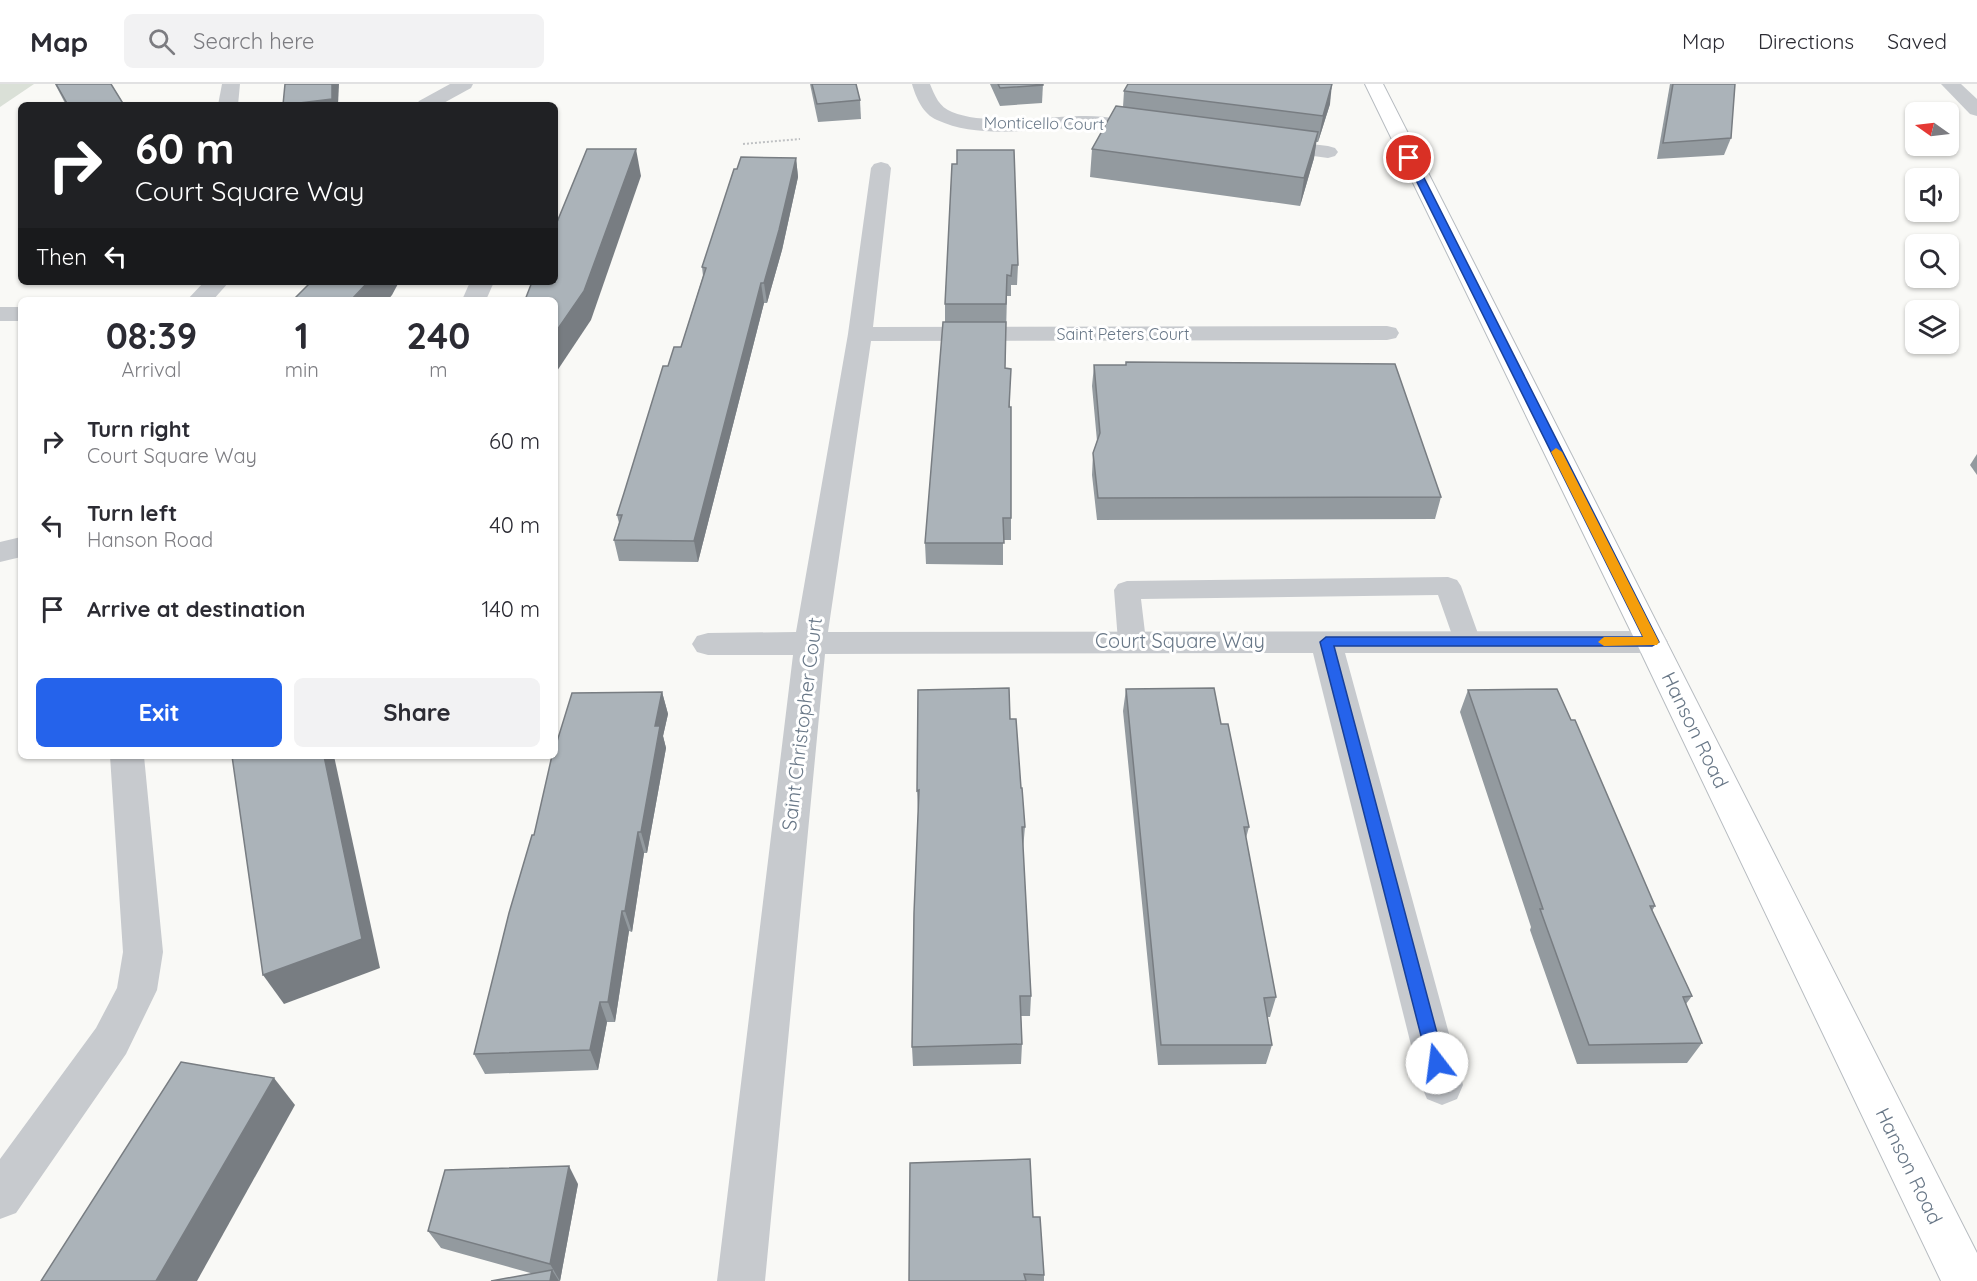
<!DOCTYPE html>
<style>
:root{--surface:#fff;--page:#f2f2f3;--text:#2b2b33;--muted:#7c7c81;--line:#e1e1e2;--accent:#2563eb}
body{margin:0;font-family:Quicksand,sans-serif;background:var(--page);color:var(--text);height:100vh;display:flex;flex-direction:column;font-size:22px;white-space:nowrap}
*{box-sizing:border-box;margin:0}
p{font-size:20px;color:var(--muted)}
.icon{flex:none;width:33px;height:33px;fill:none;stroke:currentColor;stroke-width:2;stroke-linecap:round;stroke-linejoin:round}
.map{position:relative;flex:1;overflow:hidden}
.details{position:absolute;left:18px;top:213px;width:540px;height:462px;display:flex;flex-direction:column;background:var(--surface);border-radius:9px;box-shadow:0 2px 4px #0004}
.details>*{flex:none}
.hud{position:absolute;left:18px;top:18px;width:540px;height:183px;border-radius:9px;box-shadow:0 2px 4px #0004;background:#202124;color:#fff;overflow:hidden}
.needle{width:39px;rotate:284deg}
.buttons{position:absolute;left:1905px;top:18px;display:grid;gap:12px}
.buttons a{display:grid;place-items:center;width:54px;height:54px;border-radius:9px;background:var(--surface);box-shadow:0 2px 4px #0004;font-size:30px}
.pin{position:absolute;display:grid;place-items:center;width:51px;height:51px;color:#fff;margin:-26px;border:3px solid #fff;border-radius:50%;box-shadow:0 2px 6px #0007}
.me{position:absolute;width:66px;margin:-33px;rotate:345deg;stroke-linejoin:round;filter:drop-shadow(0 0 4px #0008)}
.turn{display:flex;align-items:center;gap:21px;height:126px;padding:0 18px;font-size:27px}
.turn .icon{width:78px;height:78px;stroke-width:2.5}
.turn b{display:block;font-size:42px;line-height:51px}
.then{display:flex;align-items:center;height:57px;padding:0 18px;background:#0003;gap:12px;font-size:22px}
.eta{display:flex;justify-content:space-evenly;align-items:center;height:102px;text-align:center}
.eta b{font-size:36px;font-weight:700;line-height:42px}
.button{display:flex;gap:12px;margin-top:auto;padding:12px 18px}
.button a{flex:1;height:69px;border-radius:9px;background:var(--accent);color:#fff;font-size:24px;font-weight:700;line-height:69px;text-align:center}
.button a+a{background:var(--page);color:var(--text)}
ul{padding:0;list-style:none}
li{display:flex;align-items:center;gap:18px;height:84px;padding:0 18px}
li div{flex:1}
li b{display:block;font-size:22px}
li em{font-style:normal}
header{display:flex;align-items:center;gap:36px;box-sizing:border-box;height:84px;padding:0 30px;background:var(--surface);border-bottom:2px solid var(--line)}
header strong{font-size:28px}
nav{display:flex;gap:33px;margin-inline-start:auto;font-size:21px}
.search{width:420px;height:54px;background:var(--page);display:flex;align-items:center;gap:15px;box-sizing:border-box;padding:0 21px;border-radius:9px;color:var(--muted);font-size:22px}
.map>svg:first-child{display:block}
.green{fill:#dae0d7}
.lines{fill:none;stroke-linecap:round;stroke-linejoin:round}
.secondary-casing{stroke:#b7bcc1;stroke-width:2}
.path{stroke:#bfc1c3;stroke-width:2;stroke-dasharray:2 2;stroke-linecap:butt}
.lane{fill:#c7cace;fill-rule:evenodd}
.street{fill:#c7cace;fill-rule:evenodd}
.secondary{fill:#fff;fill-rule:evenodd}
.wall{fill:#939a9f}
.shaded-wall{fill:#787d82}
.building{fill:#abb3b9;stroke:#787d82;stroke-width:1.5}
.route{fill:#2563eb;stroke:#184099;stroke-width:1.5}
.slow{fill:#f59e0b}
.labels{text-anchor:middle;stroke-width:6;stroke-linejoin:round;paint-order:stroke}
.far-street-label{font-size:16px;fill:#687787;stroke:#fff}
.street-label{font-size:20px;fill:#687787;stroke:#fff}
</style>
<header>
<strong>Map</strong>
<div class="search"><svg class="icon" aria-label="search" viewBox="0 0 24 24"><circle cx="10" cy="10" r="6"/><path d="M15 15l6 6"/></svg>Search here</div>
<nav><a>Map</a><a>Directions</a><a>Saved</a></nav>
</header>
<div class="map">
<svg width="1977" height="1197" viewBox="0 0 1977 1197">
<rect width="100%" height="100%" fill="#f9f9f6"/>
<polygon class="green" points="0,0 34,0 0,23"/>
<g class="lines">
<defs>
<polygon id="secondary" points="1365,0 1383,0 1977,1169 1977,1197 1941,1197 1636,558"/>
</defs>
<use href="#secondary" class="secondary-casing"/>
<polyline class="path" points="743,60 800,55"/>
<polygon class="lane" points="1448,493 1457,496 1461,502 1481,558 1477,565 1467,568 1457,565 1438,511 1141,515 1146,557 1142,564 1132,567 1122,564 1118,557 1114,506 1118,500 1127,497"/>
<g class="street">
<polygon points="222,0 240,0 238,21 218,21"/>
<polygon points="450,0 473,0 471,4 440,21 416,21 419,17"/>
<path d="M912 0H930C935 12 939 23 952 28 986 42 1049 32 1086 32 1108 32 1130 37 1151 40L1158 42 1161 46 1158 50 1151 52C1130 49 1109 44 1087 44 1040 43 982 57 937 36 923 30 916 14 912 0Z"/>
<polygon points="1941,0 1961,0 1977,15 1977,32 1970,30"/>
<polygon points="1270,55 1328,62 1335,64 1338,68 1335,72 1328,74 1263,65 1260,61 1263,57"/>
<polygon points="881,78 888,80 891,84 873,243 1387,242 1396,244 1399,249 1396,254 1387,256 871,257 828,548 1652,547 1663,550 1668,558 1663,566 1652,569 1345,569 1463,1001 1457,1015 1442,1021 1427,1015 1421,1001 1313,569 825,570 765,1197 717,1197 793,571 708,571 697,568 692,560 697,552 708,549 796,548 848,250 871,84 874,80"/>
<polygon points="204,198 229,198 213,216 187,216"/>
<polygon points="470,198 494,198 486,216 462,216"/>
<rect x="0" y="223" width="21" height="14"/>
<polygon points="21,453 21,473 0,478 0,458"/>
<polygon points="110,672 144,672 163,868 157,906 126,970 16,1129 0,1135 0,1075 96,944 117,904 123,868"/>
</g>
<use href="#secondary" class="secondary"/>
</g>
<g class="wall">
<polygon points="55,0 111,0 124,21 66,21"/>
<polygon points="810,0 856,0 860,16 861,35 818,38"/>
<polygon points="990,0 1043,0 1042,19 1000,22"/>
<polygon points="1670,0 1735,0 1731,54 1724,71 1657,75"/>
<polygon points="1124,7 1330,20 1318,58 1316,58 1314,74 1300,122 1090,93 1092,65 1123,23"/>
<polygon points="796,74 798,93 782,166 767,219 764,219 698,478 619,477 614,456 619,439 617,431 668,282 681,263 703,192 702,183 737,85"/>
<polygon points="952,80 1018,181 1017,201 1011,201 1011,212 1007,212 1005,285 1010,323 1011,434 1011,456 1003,456 1003,481 926,480 925,459 945,238 945,220"/>
<polygon points="1094,281 1441,413 1435,435 1097,436 1092,391 1093,369 1097,357 1092,302"/>
<polygon points="1977,370 1977,391 1970,381"/>
<polygon points="1126,605 1221,640 1249,743 1246,754 1276,913 1270,933 1267,933 1272,961 1266,980 1158,981 1123,627"/>
<polygon points="1468,606 1655,822 1652,827 1692,912 1686,920 1702,959 1687,979 1577,980 1530,846 1531,843 1460,628"/>
<polygon points="662,608 668,630 663,652 666,664 647,769 644,769 632,848 629,847 615,938 607,938 598,986 485,990 474,970 534,751"/>
<polygon points="1010,635 1021,704 1025,743 1023,765 1031,912 1030,932 1021,932 1022,960 1021,980 913,982 912,963 918,728 917,707"/>
<polygon points="578,1100 560,1197 491,1197 534,1190 441,1164 428,1147"/>
<polygon points="1033,1133 1044,1191 1044,1197 909,1197"/>
</g>
<g class="shaded-wall">
<polygon points="332,0 339,0 338,21 283,21"/>
<polygon points="1332,0 1330,20 1318,58 1323,32"/>
<polygon points="1318,48 1314,74 1300,122 1304,94"/>
<polygon points="636,65 641,92 591,236 555,290 555,249"/>
<polygon points="796,74 798,93 782,166 767,219 764,199"/>
<polygon points="368,198 399,198 392,211 388,216 351,216"/>
<polygon points="761,199 764,219 698,478 694,457"/>
<polygon points="662,608 668,630 663,652 666,664 647,769 641,748 655,642"/>
<polygon points="324,672 334,672 380,884 284,920 263,891"/>
<polygon points="638,748 644,769 632,848 625,827"/>
<polygon points="622,827 629,847 615,938 608,918"/>
<polygon points="600,918 607,938 598,986 590,966"/>
<polygon points="274,994 295,1021 197,1197 156,1197"/>
<polygon points="569,1082 578,1100 560,1197 550,1180"/>
<polygon points="552,1186 559,1197 550,1197"/>
</g>
<g class="building">
<polygon points="56,0 111,0 124,21 68,21"/>
<polygon points="285,0 332,0 332,15 283,21"/>
<polygon points="812,0 856,0 860,16 817,20"/>
<polygon points="998,0 1043,0 1043,1 1000,4"/>
<polygon points="1128,0 1332,0 1323,32 1124,7"/>
<polygon points="1673,0 1735,0 1731,54 1663,59"/>
<polygon points="1116,22 1318,48 1304,94 1092,65"/>
<polygon points="587,65 636,65 584,207 555,249 555,216 525,216 532,198 555,198 555,143"/>
<polygon points="957,66 1014,66 1018,181 1012,181 1011,192 1007,191 1006,220 945,220 952,80 957,80"/>
<polygon points="741,73 796,74 779,146 764,199 761,199 694,457 614,456 622,431 617,431 624,409 663,282 668,282 674,263 681,263 706,184 702,183 734,85 737,85"/>
<polygon points="311,198 368,198 351,216 293,216"/>
<polygon points="943,238 1006,238 1005,284 1011,285 1009,323 1011,323 1011,434 1003,434 1004,459 925,459"/>
<polygon points="1126,278 1395,280 1441,413 1098,414 1093,369 1100,349 1094,281 1126,281"/>
<polygon points="1009,604 1010,635 1016,635 1021,704 1022,704 1025,743 1022,743 1031,912 1020,912 1022,960 912,963 914,829 919,706 917,707 918,606"/>
<polygon points="1214,604 1221,640 1228,640 1249,743 1244,743 1276,913 1264,914 1272,961 1161,961 1126,605"/>
<polygon points="1557,605 1571,636 1575,636 1655,822 1650,822 1692,912 1683,913 1702,959 1589,961 1540,825 1543,825 1468,606"/>
<polygon points="662,608 655,642 660,642 641,748 638,748 625,827 622,827 608,918 600,918 590,966 474,970 509,829 532,751 534,751 551,676 552,672 555,672 555,664 572,609"/>
<polygon points="232,672 324,672 362,855 263,891"/>
<polygon points="181,978 274,994 156,1197 41,1197"/>
<polygon points="1030,1075 1033,1133 1040,1133 1044,1191 1024,1190 1026,1197 909,1197 910,1079"/>
<polygon points="569,1082 550,1180 428,1147 445,1086"/>
<polygon points="552,1186 550,1197 491,1197"/>
</g>
<polygon class="route" points="1409,72 1414,74 1659,558 1652,562 1334,562 1445,979 1443,985 1437,987 1430,985 1428,979 1320,558 1326,553 1643,553 1405,74"/>
<polygon class="slow" points="1556,364 1562,368 1659,558 1657,561 1604,562 1598,558 1604,553 1643,553 1551,368"/>
<g class="labels">
<g class="far-street-label">
<text transform="translate(1044 39) rotate(1)" y="6">Monticello Court</text>
<text x="1123" y="256">Saint Peters Court</text>
</g>
<g class="street-label">
<text x="1180" y="564">Court Square Way</text>
<text transform="translate(802 640) rotate(-83)" y="7">Saint Christopher Court</text>
<text transform="translate(1695 646) rotate(64)" y="7">Hanson Road</text>
<text transform="translate(1909 1082) rotate(64)" y="7">Hanson Road</text>
</g>
</g>
</svg>
<div class="buttons">
<a><svg class="needle" viewBox="-14 -14 28 28"><path d="M0-13l5 13h-10z" fill="#e53935"/><path d="M0 13l5-13h-10z" fill="#7c7c81"/></svg></a>
<a><svg class="icon" aria-label="sound" viewBox="0 0 24 24"><path d="M4 9h4l5-4v14l-5-4H4zM17 9q2 3 0 6"/></svg></a>
<a><svg class="icon" aria-label="search" viewBox="0 0 24 24"><circle cx="10" cy="10" r="6"/><path d="M15 15l6 6"/></svg></a>
<a><svg class="icon" aria-label="layers" viewBox="0 0 24 24"><path d="M12 4l9 5-9 5-9-5zM3 14l9 5 9-5"/></svg></a>
</div>
<div class="pin" style="left:1409px;top:74px;background:#d93025"><svg class="icon" aria-label="arrive" viewBox="0 0 24 24"><path d="M6 21V4h12l-3 4 3 4H6"/></svg></div>
<svg class="me" style="left:1437px;top:979px" viewBox="-20 -20 40 40"><circle r="19" fill="#fff"/><path d="M0-13L10 11 0 6-10 11z" fill="#2563eb"/></svg>
<div class="hud">
<div class="turn"><svg class="icon" aria-label="right" viewBox="0 0 24 24"><path d="M7 20v-9h11M14 6l5 5-5 5"/></svg><div><b>60 m</b>Court Square Way</div></div>
<div class="then">Then<svg class="icon" aria-label="left" viewBox="0 0 24 24"><path d="M17 20v-9H6M10 6l-5 5 5 5"/></svg></div>
</div>
<section class="details">
<div class="eta">
<div><b>08:39</b><p>Arrival</p></div>
<div><b>1</b><p>min</p></div>
<div><b>240</b><p>m</p></div>
</div>
<ul>
<li><svg class="icon" aria-label="right" viewBox="0 0 24 24"><path d="M7 20v-9h11M14 6l5 5-5 5"/></svg><div><b>Turn right</b><p>Court Square Way</p></div><em>60 m</em></li>
<li><svg class="icon" aria-label="left" viewBox="0 0 24 24"><path d="M17 20v-9H6M10 6l-5 5 5 5"/></svg><div><b>Turn left</b><p>Hanson Road</p></div><em>40 m</em></li>
<li><svg class="icon" aria-label="arrive" viewBox="0 0 24 24"><path d="M6 21V4h12l-3 4 3 4H6"/></svg><div><b>Arrive at destination</b></div><em>140 m</em></li>
</ul>
<div class="button"><a>Exit</a><a>Share</a></div>
</section>
</div>
